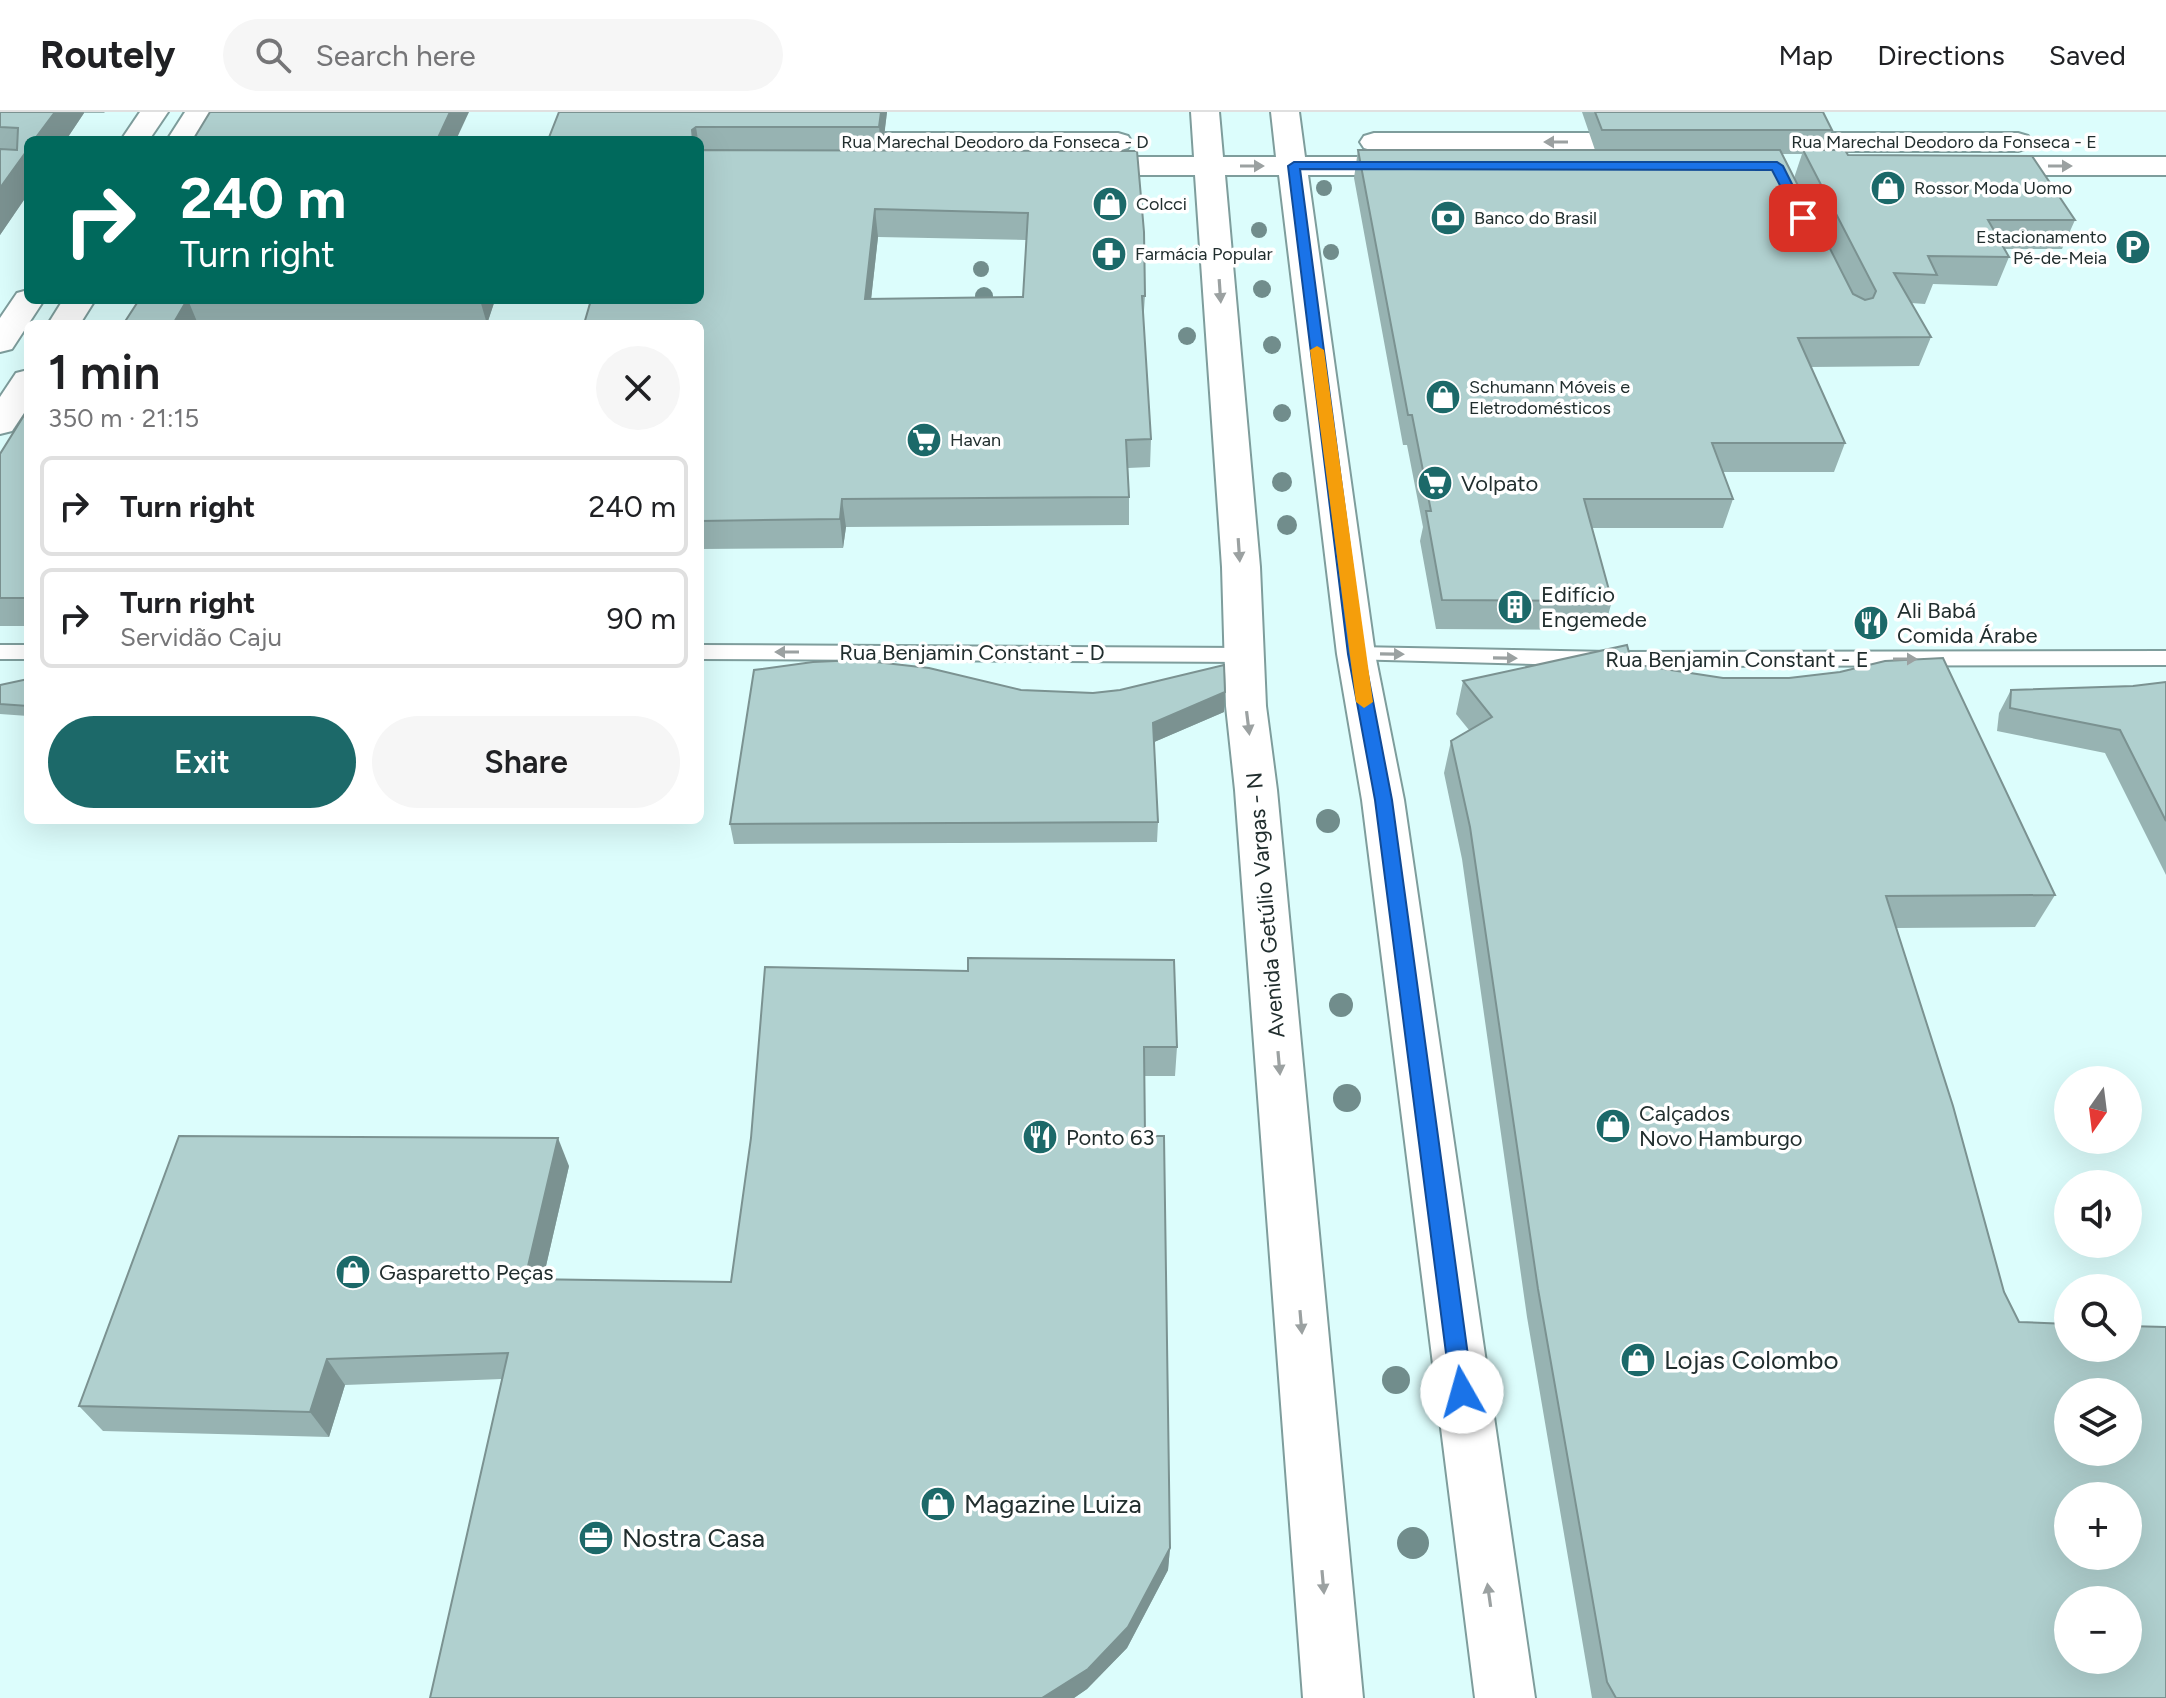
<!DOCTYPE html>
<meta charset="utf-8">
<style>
:root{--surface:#fff;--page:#f6f6f6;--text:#202124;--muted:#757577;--line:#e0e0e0;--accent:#1c6969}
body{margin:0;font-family:Figtree,sans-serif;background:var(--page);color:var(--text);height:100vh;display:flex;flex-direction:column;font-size:30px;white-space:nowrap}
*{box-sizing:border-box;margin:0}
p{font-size:26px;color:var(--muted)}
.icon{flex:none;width:44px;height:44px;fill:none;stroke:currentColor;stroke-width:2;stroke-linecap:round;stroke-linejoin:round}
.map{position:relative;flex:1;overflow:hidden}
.drawer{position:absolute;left:24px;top:208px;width:680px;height:504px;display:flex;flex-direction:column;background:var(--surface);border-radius:12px;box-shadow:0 8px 32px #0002}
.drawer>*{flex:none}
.banner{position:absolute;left:24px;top:24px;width:680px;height:168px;border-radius:12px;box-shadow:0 8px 32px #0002;background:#00695c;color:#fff;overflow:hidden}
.needle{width:52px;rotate:194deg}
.buttons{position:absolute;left:2054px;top:954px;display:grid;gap:16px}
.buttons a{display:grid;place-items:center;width:88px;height:88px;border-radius:50%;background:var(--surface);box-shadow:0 8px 32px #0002;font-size:40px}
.pin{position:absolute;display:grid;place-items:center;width:68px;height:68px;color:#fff;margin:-34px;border-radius:16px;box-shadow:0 4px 12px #0006}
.me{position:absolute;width:88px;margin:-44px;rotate:353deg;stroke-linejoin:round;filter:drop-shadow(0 0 6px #0008)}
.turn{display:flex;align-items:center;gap:28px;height:168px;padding:0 24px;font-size:36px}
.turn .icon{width:104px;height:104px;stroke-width:2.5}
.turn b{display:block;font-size:56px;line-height:68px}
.round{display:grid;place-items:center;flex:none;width:84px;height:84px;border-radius:42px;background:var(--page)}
.headline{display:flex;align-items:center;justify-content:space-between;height:136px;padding:0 24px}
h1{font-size:48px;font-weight:600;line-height:60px}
.primary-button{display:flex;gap:16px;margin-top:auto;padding:16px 24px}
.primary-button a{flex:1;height:92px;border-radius:48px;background:var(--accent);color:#fff;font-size:32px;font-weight:600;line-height:92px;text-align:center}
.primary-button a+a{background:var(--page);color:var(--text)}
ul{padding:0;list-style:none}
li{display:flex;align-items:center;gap:24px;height:100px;margin:0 16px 12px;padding:0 8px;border:4px solid var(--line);border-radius:12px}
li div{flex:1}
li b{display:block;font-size:30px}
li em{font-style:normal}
header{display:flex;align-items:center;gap:48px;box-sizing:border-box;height:112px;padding:0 40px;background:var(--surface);border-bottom:2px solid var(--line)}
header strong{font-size:38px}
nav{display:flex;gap:44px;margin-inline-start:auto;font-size:28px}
.search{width:560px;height:72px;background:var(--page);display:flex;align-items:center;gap:20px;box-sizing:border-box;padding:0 28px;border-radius:44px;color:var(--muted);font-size:30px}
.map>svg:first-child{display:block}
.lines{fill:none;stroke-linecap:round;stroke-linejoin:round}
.service-casing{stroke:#7e9d9c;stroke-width:4}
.tertiary-casing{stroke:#7e9d9c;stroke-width:4}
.service{fill:#fff;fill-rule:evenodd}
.tertiary{fill:#fff;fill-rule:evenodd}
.tree{fill:#718d8c}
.wall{fill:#97b3b2;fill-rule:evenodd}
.shaded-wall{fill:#7b9291}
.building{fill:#b0d0cf;stroke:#7b9291;stroke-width:2;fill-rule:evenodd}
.oneway{fill:#9ba1a1}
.route{fill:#1a73e8;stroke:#114b97;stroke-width:2}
.slow{fill:#f59e0b}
.labels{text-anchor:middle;stroke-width:7;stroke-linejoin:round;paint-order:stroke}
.far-street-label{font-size:18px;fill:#212e2e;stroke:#fff}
.far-poi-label{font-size:18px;fill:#212e2e;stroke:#fff;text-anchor:start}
.poi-label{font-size:22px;fill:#212e2e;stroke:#fff;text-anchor:start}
.street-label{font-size:22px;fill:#212e2e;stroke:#fff}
.near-poi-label{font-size:26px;fill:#212e2e;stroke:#fff;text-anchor:start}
</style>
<header>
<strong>Routely</strong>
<div class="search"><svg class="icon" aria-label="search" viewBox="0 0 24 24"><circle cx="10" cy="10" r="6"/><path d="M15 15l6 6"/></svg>Search here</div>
<nav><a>Map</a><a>Directions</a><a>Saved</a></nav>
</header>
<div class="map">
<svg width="2166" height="1586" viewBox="0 0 2166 1586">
<rect width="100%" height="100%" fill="#dcfdfc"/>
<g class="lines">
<defs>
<g id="service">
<rect x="0" y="533" width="28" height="14"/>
<polygon points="700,533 1244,536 1252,538 1255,543 1252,548 1244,550 700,547"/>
<polygon points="1356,535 1609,540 2166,539 2166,553 1609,554 1348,547 1345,542 1348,537"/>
</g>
<g id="tertiary">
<polygon points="140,0 168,0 149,28 121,28"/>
<polygon points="185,0 213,0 195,28 167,28"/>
<polygon points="1191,0 1219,0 1223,45 1276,45 1271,0 1299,0 1305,45 1414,45 1424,48 1429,54 1424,60 1414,63 1308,63 1375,542 1404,688 1535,1586 1475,1586 1362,688 1337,542 1279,63 1225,63 1260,455 1266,594 1277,678 1363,1586 1303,1586 1235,678 1226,594 1222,455 1195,63 1078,63 1068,60 1063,54 1068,48 1078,45 1194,45"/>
<polygon points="700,21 1118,21 1128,24 1132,30 1128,36 1118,39 700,39 700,28 687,28"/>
<polygon points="1374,21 1654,21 1664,24 1668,30 1664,36 1654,39 1374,39 1364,36 1360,30 1364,24"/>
<polygon points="1770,21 2018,21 2028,24 2032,30 2028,36 2018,39 1770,39 1760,36 1756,30 1760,24"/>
<polygon points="1978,45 2166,45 2166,63 1978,63 1968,60 1963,54 1968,48"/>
<polygon points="28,178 28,188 44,188 12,237 0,240 0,206 17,181"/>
<polygon points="63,188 95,188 80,212 48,212"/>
<polygon points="28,258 28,295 12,319 0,322 0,285 16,261"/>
</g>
</defs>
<use href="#service" class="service-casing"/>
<use href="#tertiary" class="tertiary-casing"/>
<use href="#service" class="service"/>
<use href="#tertiary" class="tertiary"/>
</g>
<g class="tree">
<circle cx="1324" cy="76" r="8"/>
<circle cx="1259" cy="118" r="8"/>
<circle cx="1331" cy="140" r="8"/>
<circle cx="981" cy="157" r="8"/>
<circle cx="1262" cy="177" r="9"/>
<circle cx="984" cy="184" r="9"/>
<circle cx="1187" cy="224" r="9"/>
<circle cx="1272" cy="233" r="9"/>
<circle cx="1282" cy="301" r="9"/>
<circle cx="1282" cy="370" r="10"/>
<circle cx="1287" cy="413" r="10"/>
<circle cx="1328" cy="709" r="12"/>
<circle cx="1341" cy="893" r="12"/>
<circle cx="1347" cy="986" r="14"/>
<circle cx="1396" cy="1268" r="14"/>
<circle cx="1413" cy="1431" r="16"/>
</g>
<g class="wall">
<polygon points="0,0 105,0 104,1 84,1 66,28 28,28 28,82 0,123"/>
<path d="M887 0 882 39H1137L1145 184 1143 212 1151 327 1150 355 1128 356 1129 385V413L846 415 843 436 700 437V28H548ZM878 125 1026 128 1023 185 871 187Z"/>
<path d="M1582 0H1823L1832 18 1825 38 2075 108 2062 137H2004L2009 145 1997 174 1933 172 1925 192 1911 191 1931 225 1919 254 1811 255 1845 331 1834 360H1723L1733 387 1723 416H1592L1612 489 1604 518 1436 517 1420 429 1423 415 1407 333H1403L1354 66 1358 38H1595ZM1782 42H1802L1794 66Z"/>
<polygon points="139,188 495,188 487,212 81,212 124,211"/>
<polygon points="28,297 28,514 0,514 0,342"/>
<polygon points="1632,552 2055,783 2035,815 1896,816 2004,1180 2166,1586 1592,1586 1527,1205 1462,747 1444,661 1451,629 1469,618 1456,602 1463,569"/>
<polygon points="28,567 28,604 0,602 0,573"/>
<polygon points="2166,570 2166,763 2105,641 1997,619 1999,601 2011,578 2133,574"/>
<polygon points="1021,578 1224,600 1154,630 1158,710 1157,730 734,732 730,712"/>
<polygon points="765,855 1177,935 1175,964 1144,964 1145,1024 1170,1436 1168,1458 1127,1536 1087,1577 1074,1586 430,1586 502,1267 345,1273 329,1325 103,1319 79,1294 569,1054 543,1167 731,1170 751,1026"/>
</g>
<g class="shaded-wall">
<polygon points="55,0 84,0 84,1 66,28 34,28"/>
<polygon points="450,0 469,0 456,28 437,28"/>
<polygon points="881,0 887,0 882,42 879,15"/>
<polygon points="696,15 698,28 693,28 692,18"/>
<polygon points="28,37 28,82 0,123 0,76"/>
<polygon points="875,97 878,125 868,215 865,187"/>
<polygon points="187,188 188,188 198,212 173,212"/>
<polygon points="480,188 495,188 487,212"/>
<polygon points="842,387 846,415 843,436 840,407"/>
<polygon points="1225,580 1224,600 1152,631 1153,611"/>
<polygon points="558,1026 569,1054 537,1193 525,1167"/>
<polygon points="327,1247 345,1273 329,1325 310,1300"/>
<polygon points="1170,1436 1168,1458 1127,1536 1087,1577 1074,1586 1042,1586"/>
</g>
<g class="building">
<polygon points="0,0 55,0 34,28 28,28 28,37 0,76 0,37 17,38 18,16 0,15"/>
<polygon points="210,0 450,0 437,28 193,28"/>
<polygon points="559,0 881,0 879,15 696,15 692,18 693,28 548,28"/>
<polygon points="1595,0 1823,0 1832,18 1602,18"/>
<path d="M700 38 1137 39 1144 120 1145 184H1142L1151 327 1126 328 1129 385 842 387 840 407 700 409V212H584L591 188H700ZM875 97 1028 101 1023 185 865 187Z"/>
<polygon points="1358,38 1780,38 1853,182 1865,188 1873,186 1876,179 1803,38 1845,38 1848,43 2032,44 2075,108 1988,108 2009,145 1928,144 1937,163 1894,161 1931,225 1798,226 1845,331 1712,331 1733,387 1584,387 1612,489 1442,488 1426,399 1431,399 1412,303 1408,303"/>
<polygon points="139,188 187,188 173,212 81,212 124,211"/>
<polygon points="28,297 28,486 0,486 0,342"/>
<path d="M1627 533 1632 552 1723 566H1789L1840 560 1885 549 1943 546 2055 783 1886 784 1953 994 2004 1180 2019 1210 2068 1212V1236H2128V1214L2166 1215V1586H1616L1607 1570 1538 1177 1470 715 1451 629 1492 605 1463 569ZM2068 1280H2128V1340H2068ZM2068 1384H2128V1444H2068ZM2068 1488H2128V1548H2068Z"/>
<polygon points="858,548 929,556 1021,578 1093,581 1120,578 1224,553 1225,580 1153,611 1158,710 730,712 754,558 813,550"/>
<polygon points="28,567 28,594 0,592 0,573"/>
<polygon points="2166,570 2166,709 2120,618 2010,596 2011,578 2133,574"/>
<polygon points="968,846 1174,848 1177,935 1144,935 1145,1024 1164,1024 1170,1436 1128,1515 1088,1557 1042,1586 430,1586 508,1241 327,1247 310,1300 79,1294 179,1024 558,1026 525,1167 731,1170 751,1026 765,855 968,859"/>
</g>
<defs><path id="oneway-solid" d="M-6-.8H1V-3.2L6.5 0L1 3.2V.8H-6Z" transform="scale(2)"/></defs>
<g class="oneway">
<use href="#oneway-solid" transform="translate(1556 30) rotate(180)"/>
<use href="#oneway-solid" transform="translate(1252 54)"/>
<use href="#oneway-solid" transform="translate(2060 54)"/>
<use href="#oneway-solid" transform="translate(1220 179) rotate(86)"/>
<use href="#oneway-solid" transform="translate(1239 438) rotate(86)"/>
<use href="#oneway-solid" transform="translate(787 540) rotate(-180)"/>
<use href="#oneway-solid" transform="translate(1392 542) rotate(1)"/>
<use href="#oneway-solid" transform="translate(1505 546) rotate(1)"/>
<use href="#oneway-solid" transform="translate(1905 547)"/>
<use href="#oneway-solid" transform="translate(1248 611) rotate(83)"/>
<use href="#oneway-solid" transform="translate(1279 951) rotate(85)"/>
<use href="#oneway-solid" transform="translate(1301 1210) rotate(85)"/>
<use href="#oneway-solid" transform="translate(1323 1470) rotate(85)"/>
<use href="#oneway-solid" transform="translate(1489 1483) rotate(-98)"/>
</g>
<polygon class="route" points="1294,50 1777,50 1783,54 1809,106 1798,108 1772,58 1300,57 1364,542 1392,688 1473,1280 1470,1287 1462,1290 1454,1287 1451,1280 1375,688 1348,542 1288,54"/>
<polygon class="slow" points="1317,234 1324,238 1373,590 1364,596 1356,590 1310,238"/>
<defs>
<symbol id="shop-disc" viewBox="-11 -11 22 22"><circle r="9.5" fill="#1c6969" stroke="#fff"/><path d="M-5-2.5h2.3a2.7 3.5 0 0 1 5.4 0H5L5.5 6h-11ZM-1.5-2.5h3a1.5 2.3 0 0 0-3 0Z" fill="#fff"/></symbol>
<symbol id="bank-disc" viewBox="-11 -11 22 22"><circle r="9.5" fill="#1c6969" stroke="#fff"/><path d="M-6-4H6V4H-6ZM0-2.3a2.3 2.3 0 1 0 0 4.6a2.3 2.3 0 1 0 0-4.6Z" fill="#fff"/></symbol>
<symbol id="parking-disc" viewBox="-11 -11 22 22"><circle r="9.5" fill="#1c6969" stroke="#fff"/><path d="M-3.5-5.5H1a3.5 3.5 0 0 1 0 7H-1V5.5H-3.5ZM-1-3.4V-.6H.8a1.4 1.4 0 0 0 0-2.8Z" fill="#fff"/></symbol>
<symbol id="pharmacy-disc" viewBox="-11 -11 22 22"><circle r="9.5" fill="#1c6969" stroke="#fff"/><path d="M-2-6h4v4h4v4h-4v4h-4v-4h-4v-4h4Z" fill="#fff"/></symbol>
<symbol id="supermarket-disc" viewBox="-11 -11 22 22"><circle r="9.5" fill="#1c6969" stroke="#fff"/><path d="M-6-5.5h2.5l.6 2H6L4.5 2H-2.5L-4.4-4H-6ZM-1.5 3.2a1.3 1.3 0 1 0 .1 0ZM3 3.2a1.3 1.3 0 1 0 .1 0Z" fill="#fff"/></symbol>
<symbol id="building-disc" viewBox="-11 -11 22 22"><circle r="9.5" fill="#1c6969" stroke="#fff"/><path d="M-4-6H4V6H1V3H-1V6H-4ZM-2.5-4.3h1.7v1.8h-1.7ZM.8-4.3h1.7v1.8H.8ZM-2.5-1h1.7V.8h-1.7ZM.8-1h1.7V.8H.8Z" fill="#fff"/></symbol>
<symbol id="restaurant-disc" viewBox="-11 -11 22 22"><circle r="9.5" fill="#1c6969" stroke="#fff"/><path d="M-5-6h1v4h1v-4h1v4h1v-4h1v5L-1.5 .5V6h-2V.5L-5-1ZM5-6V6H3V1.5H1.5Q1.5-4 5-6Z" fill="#fff"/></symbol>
<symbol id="office-disc" viewBox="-11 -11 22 22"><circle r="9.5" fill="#1c6969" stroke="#fff"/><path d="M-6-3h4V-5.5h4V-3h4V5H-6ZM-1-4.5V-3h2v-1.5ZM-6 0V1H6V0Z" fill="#fff"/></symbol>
</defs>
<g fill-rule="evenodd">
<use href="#shop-disc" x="1868" y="56" width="40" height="40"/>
<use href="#shop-disc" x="1090" y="72" width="40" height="40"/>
<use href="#bank-disc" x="1428" y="86" width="40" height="40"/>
<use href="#parking-disc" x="2113" y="115" width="40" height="40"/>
<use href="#pharmacy-disc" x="1089" y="122" width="40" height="40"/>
<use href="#shop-disc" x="1423" y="265" width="40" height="40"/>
<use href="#supermarket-disc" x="904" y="308" width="40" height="40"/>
<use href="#supermarket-disc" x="1415" y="351" width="40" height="40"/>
<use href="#building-disc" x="1495" y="475" width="40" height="40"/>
<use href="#restaurant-disc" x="1851" y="491" width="40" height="40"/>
<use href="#shop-disc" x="1593" y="994" width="40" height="40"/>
<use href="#restaurant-disc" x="1020" y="1005" width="40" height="40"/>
<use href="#shop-disc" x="333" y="1140" width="40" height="40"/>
<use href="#shop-disc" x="1618" y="1228" width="40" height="40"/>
<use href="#shop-disc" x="918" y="1372" width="40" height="40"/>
<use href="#office-disc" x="576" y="1406" width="40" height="40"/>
</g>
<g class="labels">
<g class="far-street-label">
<text x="995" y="36">Rua Marechal Deodoro da Fonseca - D</text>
<text x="1944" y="36">Rua Marechal Deodoro da Fonseca - E</text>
</g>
<g class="far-poi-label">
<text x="1914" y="82">Rossor Moda Uomo</text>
<text x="1136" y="98">Colcci</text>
<text x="1474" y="112">Banco do Brasil</text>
<text x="2107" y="131" text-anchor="end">Estacionamento<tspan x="2107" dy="21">Pé-de-Meia</tspan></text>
<text x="1135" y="148">Farmácia Popular</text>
<text x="1469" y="281">Schumann Móveis e<tspan x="1469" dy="21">Eletrodomésticos</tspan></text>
<text x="950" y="334">Havan</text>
</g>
<g class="poi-label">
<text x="1461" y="379">Volpato</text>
<text x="1541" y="490">Edifício<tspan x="1541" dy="25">Engemede</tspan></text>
<text x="1897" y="506">Ali Babá<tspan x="1897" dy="25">Comida Árabe</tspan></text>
<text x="1639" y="1009">Calçados<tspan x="1639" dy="25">Novo Hamburgo</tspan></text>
<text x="1066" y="1033">Ponto 63</text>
<text x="379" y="1168">Gasparetto Peças</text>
</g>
<g class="street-label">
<text x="972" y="548">Rua Benjamin Constant - D</text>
<text x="1737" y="555">Rua Benjamin Constant - E</text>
<text transform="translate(1265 793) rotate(-95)" y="8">Avenida Getúlio Vargas - N</text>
</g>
<g class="near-poi-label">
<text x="1664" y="1257">Lojas Colombo</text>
<text x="964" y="1401">Magazine Luiza</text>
<text x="622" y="1435">Nostra Casa</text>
</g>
</g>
</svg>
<div class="buttons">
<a><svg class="needle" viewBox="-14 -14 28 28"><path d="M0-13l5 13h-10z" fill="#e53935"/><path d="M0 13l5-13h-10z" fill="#757577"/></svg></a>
<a><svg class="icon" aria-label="sound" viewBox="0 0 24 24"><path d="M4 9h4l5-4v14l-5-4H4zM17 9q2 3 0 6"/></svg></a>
<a><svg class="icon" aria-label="search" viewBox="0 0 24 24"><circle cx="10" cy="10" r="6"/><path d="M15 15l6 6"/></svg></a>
<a><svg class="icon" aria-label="layers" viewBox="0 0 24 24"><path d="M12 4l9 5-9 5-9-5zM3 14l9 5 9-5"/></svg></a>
<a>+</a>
<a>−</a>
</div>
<div class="pin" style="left:1803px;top:106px;background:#d93025"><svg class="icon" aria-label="arrive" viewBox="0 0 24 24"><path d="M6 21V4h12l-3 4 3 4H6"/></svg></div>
<svg class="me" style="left:1462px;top:1280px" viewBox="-20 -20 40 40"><circle r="19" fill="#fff"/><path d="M0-13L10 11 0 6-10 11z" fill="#1a73e8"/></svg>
<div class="banner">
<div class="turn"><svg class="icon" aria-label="right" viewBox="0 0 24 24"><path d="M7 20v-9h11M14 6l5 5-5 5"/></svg><div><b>240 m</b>Turn right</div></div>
</div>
<section class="drawer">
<div class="headline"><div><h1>1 min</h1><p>350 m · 21:15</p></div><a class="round"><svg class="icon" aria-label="close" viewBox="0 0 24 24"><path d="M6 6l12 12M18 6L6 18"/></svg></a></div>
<ul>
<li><svg class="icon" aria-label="right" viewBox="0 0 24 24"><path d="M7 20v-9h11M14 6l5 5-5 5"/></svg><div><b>Turn right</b></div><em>240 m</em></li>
<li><svg class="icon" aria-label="right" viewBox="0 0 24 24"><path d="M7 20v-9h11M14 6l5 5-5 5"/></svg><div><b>Turn right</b><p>Servidão Caju</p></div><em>90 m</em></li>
</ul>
<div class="primary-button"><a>Exit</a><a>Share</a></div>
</section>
</div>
